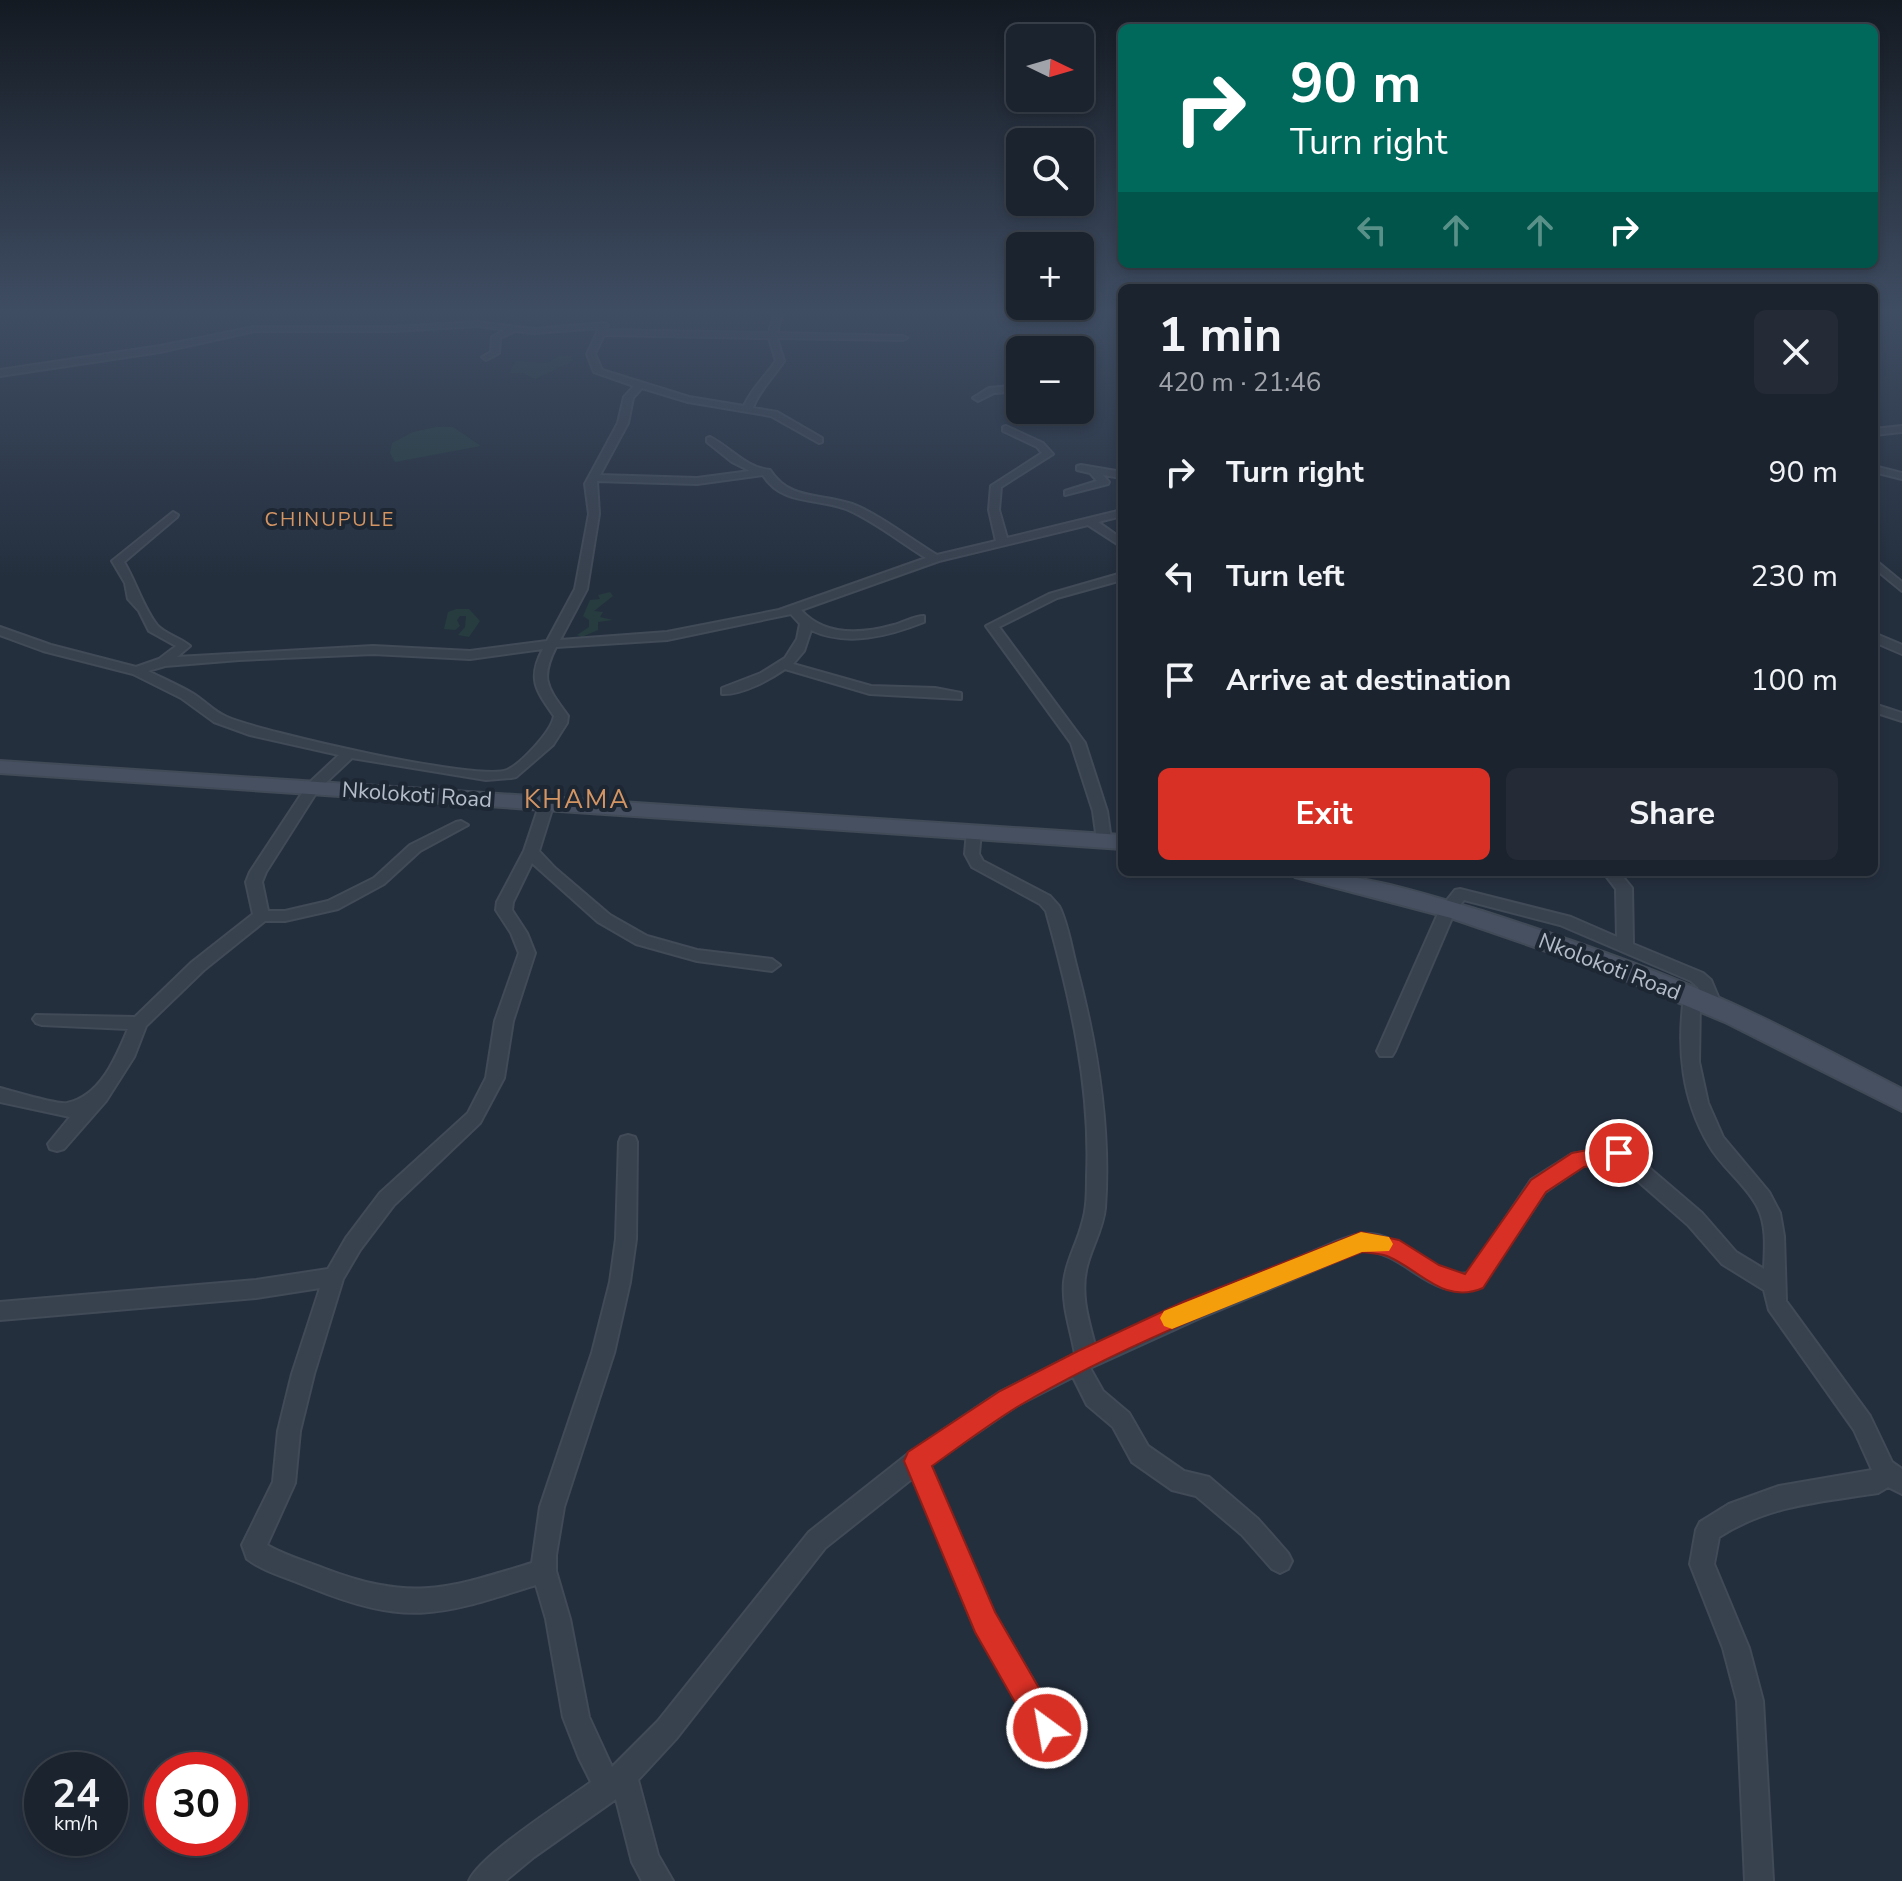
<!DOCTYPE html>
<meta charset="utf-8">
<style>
:root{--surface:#1b232e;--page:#242b36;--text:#f1f3f6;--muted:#a0a4aa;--line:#39404a;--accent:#d93025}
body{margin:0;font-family:"Nunito Sans",sans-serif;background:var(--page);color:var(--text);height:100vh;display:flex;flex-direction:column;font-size:30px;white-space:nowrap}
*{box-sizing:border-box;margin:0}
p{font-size:26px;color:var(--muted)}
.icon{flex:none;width:44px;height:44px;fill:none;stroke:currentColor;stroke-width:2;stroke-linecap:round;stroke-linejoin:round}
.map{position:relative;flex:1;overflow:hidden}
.side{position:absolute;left:1118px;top:284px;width:760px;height:592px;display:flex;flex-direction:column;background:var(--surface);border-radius:12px;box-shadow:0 4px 12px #0003,0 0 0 2px var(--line)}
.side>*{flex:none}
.guide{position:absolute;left:1118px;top:24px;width:760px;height:244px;border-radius:12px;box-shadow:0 4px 12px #0003,0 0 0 2px var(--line);background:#00695c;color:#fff;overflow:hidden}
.needle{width:52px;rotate:95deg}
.fabs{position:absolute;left:1006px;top:24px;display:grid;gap:16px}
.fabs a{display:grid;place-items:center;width:88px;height:88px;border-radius:12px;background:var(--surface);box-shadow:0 4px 12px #0003,0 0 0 2px var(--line);font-size:40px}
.speed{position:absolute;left:24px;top:1752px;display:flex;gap:16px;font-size:40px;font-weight:700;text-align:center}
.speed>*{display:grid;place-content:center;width:104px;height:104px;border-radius:50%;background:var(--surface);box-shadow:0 4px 12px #0003,0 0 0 2px var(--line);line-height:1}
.speed small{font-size:20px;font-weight:400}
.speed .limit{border:12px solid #d22;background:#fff;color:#111}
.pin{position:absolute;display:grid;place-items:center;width:68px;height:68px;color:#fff;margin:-34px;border:4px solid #fff;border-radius:50%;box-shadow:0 2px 8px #0007}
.me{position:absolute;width:88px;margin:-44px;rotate:328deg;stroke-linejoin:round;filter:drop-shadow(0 0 6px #0008)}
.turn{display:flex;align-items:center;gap:28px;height:168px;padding:0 40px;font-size:36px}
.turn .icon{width:104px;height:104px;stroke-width:2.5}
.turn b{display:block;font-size:56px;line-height:68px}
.lanes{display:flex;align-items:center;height:76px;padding:0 40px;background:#0003;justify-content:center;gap:40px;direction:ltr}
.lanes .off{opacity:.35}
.round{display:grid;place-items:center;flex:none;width:84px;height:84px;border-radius:12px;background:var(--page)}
.overview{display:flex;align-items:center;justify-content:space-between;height:136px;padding:0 40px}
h1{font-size:48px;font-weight:700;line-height:60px}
.cta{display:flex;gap:16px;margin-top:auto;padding:16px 40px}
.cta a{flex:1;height:92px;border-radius:12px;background:var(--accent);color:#fff;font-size:32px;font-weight:700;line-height:92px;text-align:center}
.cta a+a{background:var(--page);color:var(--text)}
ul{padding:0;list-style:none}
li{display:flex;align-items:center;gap:24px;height:104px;padding:0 40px}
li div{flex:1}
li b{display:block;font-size:30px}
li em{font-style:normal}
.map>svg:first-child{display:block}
.green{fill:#263c3f}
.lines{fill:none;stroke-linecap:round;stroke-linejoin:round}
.minor-casing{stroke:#414a57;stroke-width:4}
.secondary-casing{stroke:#414a57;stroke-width:4}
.minor{fill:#38414e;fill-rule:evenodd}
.secondary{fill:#465061;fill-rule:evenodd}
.route{fill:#d93025;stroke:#8d1f18;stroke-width:2}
.slow{fill:#f59e0b}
.labels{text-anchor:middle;stroke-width:8;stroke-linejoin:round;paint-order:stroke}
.far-neighbourhood-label{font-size:20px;letter-spacing:2px;fill:#d59563;stroke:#1d2633}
.street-label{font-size:22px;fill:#b4bcc9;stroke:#1d2633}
.quarter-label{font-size:26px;letter-spacing:2px;fill:#d59563;stroke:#1d2633}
</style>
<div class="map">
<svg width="1902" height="1881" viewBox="0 0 1902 1881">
<rect width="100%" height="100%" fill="#242f3e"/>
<g class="green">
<polygon points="559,356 570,356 573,361 535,379 523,373 509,373 516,361 547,363"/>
<polygon points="436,427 453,427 481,446 395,462 390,453 392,443 413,432"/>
<polygon points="610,592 613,596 594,611 603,612 600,617 613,620 598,622 598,630 582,637 577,635 589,627 589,620 583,616 590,600 600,599 598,595"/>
<polygon points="456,609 469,609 480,621 469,637 458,635 465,627 466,616 460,616 457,620 460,626 455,630 444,629 448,612"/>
</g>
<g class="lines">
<defs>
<g id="minor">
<path d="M774 314H782L777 333 903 336 907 338 903 340 777 338 784 361C774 377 759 390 753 408L777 412 822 438V442L819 443 771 416 688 402 642 388 633 398 628 423 600 475 697 478 750 471 732 462 707 442V438L710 437C730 447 746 468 770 470 790 501 820 493 852 504 875 512 914 541 937 555L996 541 989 510 991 486 1042 453 1037 447 1003 431V427L1006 426 1043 443 1053 454 1001 487 999 510 1007 538 1122 510V516L1098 522 1122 539V547L1088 525 939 561 801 610C825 637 862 634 894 625 905 622 914 616 924 616V622C889 636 847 647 811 630L804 651 793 664 871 686 935 688 961 693V699L870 694 785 669C769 680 742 695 722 694V688L761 673 785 658 797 639 800 624 791 614 667 640 556 647C539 680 548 688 568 716L567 723 553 745 516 777 511 778 486 780 352 758 318 790 266 872 262 882 268 911H285L328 901 374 878 410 845 456 822 461 821 468 825 420 851 384 884 338 909 285 921H265L204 970 146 1026 134 1057 106 1101 64 1149 57 1151 50 1149 48 1144 70 1117 0 1102V1088C13 1091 56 1105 67 1103 101 1096 116 1057 128 1029L42 1025 36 1023 33 1019 36 1015 135 1017 192 962 253 914 246 882 250 872 308 784 339 755 250 735 214 722 181 698 133 674 43 651 0 635V627L51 645 136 667 159 659 176 646 149 631 139 611 128 599 125 583 112 561 173 512 178 515 177 517 124 562C136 582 143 607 157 625 165 634 181 638 190 646L177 657 373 646 470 651 547 641 575 589 589 514 585 484 618 423 624 397 634 386 594 372 587 354 599 328 534 333 515 331 500 338 499 353 486 360 482 357 491 352 492 337 505 330 478 326 394 331H255L160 352 0 376V370L160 346 255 327H394L478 322 534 329 604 323 608 325 606 330 769 333ZM604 335 769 338 776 361C765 377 751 389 744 406L689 397 602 370 595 354ZM763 475C781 505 817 498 846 509 871 519 903 544 926 558L779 610 667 632 560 640 587 589 599 514 597 481 697 484ZM543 649C527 679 536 690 554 716 552 731 521 764 507 770 479 782 261 732 227 717 214 712 204 700 192 693 178 685 162 678 148 671L165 666 239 660 373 654 470 659Z"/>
<polygon points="1020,385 1020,391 994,393 978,401 973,398 989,388"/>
<polygon points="1902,426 1902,432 1874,435 1874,429"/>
<polygon points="1081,465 1122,472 1122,478 1103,475 1109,482 1108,484 1065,495 1065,491 1097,481 1090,473 1077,470 1077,466"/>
<polygon points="1874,466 1902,473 1902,479 1874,472"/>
<polygon points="1874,559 1902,582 1902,591 1874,568"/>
<polygon points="1122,573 1122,580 1057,598 999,627 1085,743 1107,811 1111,840 1104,845 1097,840 1093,811 1071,743 986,626 1049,594"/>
<polygon points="1874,633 1902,645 1902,654 1874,642"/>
<polygon points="1874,704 1902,713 1902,721 1874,712"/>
<path d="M547 799 554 803 539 851 555 868 610 915 647 936 697 950 772 959 780 965 772 971 697 961 636 944 598 922 532 863 513 902 512 910 527 933 535 953 513 1021 504 1078 480 1123 394 1205 360 1250 343 1279 314 1374 300 1431 295 1483 267 1545C284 1555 305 1561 323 1568 412 1602 446 1589 532 1563L540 1507 592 1353 610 1282 616 1239 619 1142 621 1137 628 1135 635 1137 637 1142 636 1239 630 1282 614 1353 564 1507 556 1555V1571L570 1619 589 1717 612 1767 658 1721 809 1532 909 1453 1000 1392 1075 1354C1071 1330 1062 1307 1064 1282 1066 1261 1077 1244 1082 1224 1087 1209 1087 1192 1087 1176 1091 1086 1070 997 1046 911L1040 904 972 867 965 854 967 831 974 826 981 831 979 854 983 861 1050 896 1059 906C1068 924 1071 946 1076 965 1097 1044 1111 1126 1105 1208 1103 1229 1092 1246 1087 1266 1080 1293 1088 1319 1095 1345L1333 1243C1342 1240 1353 1234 1363 1234 1404 1231 1432 1281 1469 1273L1531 1180 1572 1154 1619 1146 1626 1148 1702 1213 1736 1252 1764 1269C1765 1249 1767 1226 1758 1208 1747 1185 1722 1168 1709 1145 1682 1099 1677 1050 1684 997L1686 993H1698L1700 997 1699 1062 1708 1103 1723 1137 1769 1192 1780 1213 1784 1236 1786 1301 1870 1416 1892 1462 1902 1469V1494L1888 1487 1878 1493C1820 1502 1769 1505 1719 1537L1714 1564 1749 1648 1763 1701 1773 1881H1745L1737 1701 1723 1648 1690 1564 1696 1530 1700 1522 1729 1504 1779 1486 1872 1470 1854 1430 1769 1310 1764 1290 1722 1264 1688 1225 1615 1161 1583 1166 1545 1192 1482 1286C1429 1305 1410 1253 1363 1250L1200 1318 1090 1368 1103 1391 1129 1413 1148 1446 1184 1471 1209 1477 1258 1519 1288 1553 1292 1561 1288 1569 1280 1573 1272 1569 1242 1535 1196 1496 1172 1490 1132 1462 1113 1427 1087 1405 1073 1377 1016 1406 930 1465 994 1613 1056 1719 1060 1728 1056 1737 1047 1741 1038 1737 976 1631 913 1478 825 1548 676 1739 638 1780 658 1855 673 1881H642L632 1862 616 1799 534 1857 505 1881H469C480 1855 565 1801 591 1782L579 1758 563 1717 546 1619 536 1585C438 1616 408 1627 309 1587 289 1578 264 1572 247 1559L242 1545 273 1482 278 1431 292 1374 320 1288 256 1298 0 1320V1302L256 1280 328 1269 346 1238 380 1193 468 1113 486 1078 495 1021 519 953 511 933 496 910 497 902 524 851 540 803Z"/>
<polygon points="1603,872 1619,872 1632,888 1633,944 1703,973 1711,980 1722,1006 1720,1010 1708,1010 1698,987 1691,981 1560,925 1464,900 1455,911 1395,1051 1392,1056 1380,1056 1377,1051 1440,909 1455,890 1460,889 1571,917 1617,937 1616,889"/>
</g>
<g id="secondary">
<polygon points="0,761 1122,835 1122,849 0,773"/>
<path d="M1292 872C1357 872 1419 892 1482 911 1563 937 1644 965 1722 999 1783 1026 1842 1058 1902 1089V1111L1727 1023 1604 971 1451 918 1295 877Z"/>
</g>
</defs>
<use href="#minor" class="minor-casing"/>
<use href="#secondary" class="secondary-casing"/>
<use href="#minor" class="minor"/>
<use href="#secondary" class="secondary"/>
</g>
<linearGradient id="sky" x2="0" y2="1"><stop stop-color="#141a22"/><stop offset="0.54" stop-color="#3f4d63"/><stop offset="1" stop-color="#3f4d63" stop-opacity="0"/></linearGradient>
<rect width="1902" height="577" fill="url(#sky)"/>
<path class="route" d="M1619 1144 1627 1147 1630 1153 1627 1159 1584 1167 1546 1192 1483 1288C1443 1305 1421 1270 1387 1256 1379 1253 1369 1253 1362 1252 1245 1298 1125 1343 1017 1407 988 1425 960 1446 932 1466L995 1612 1062 1728 1058 1739 1047 1743 1036 1739 975 1632 904 1461 908 1452 1000 1391 1078 1351 1183 1302 1361 1232 1399 1240 1439 1265 1465 1274 1531 1180 1572 1153Z"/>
<polygon class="slow" points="1361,1232 1389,1237 1393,1244 1389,1251 1362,1252 1172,1329 1164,1326 1160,1318 1164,1311"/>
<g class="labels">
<g class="far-neighbourhood-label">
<text x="330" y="526">CHINUPULE</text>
</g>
<g class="street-label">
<text transform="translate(417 794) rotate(4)" y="8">Nkolokoti Road</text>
<text transform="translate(1610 966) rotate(21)" y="8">Nkolokoti Road</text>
</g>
<g class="quarter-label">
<text x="577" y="808">KHAMA</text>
</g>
</g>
</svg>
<div class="fabs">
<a><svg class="needle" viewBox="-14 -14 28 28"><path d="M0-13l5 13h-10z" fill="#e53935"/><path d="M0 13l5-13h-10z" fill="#a0a4aa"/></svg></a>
<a><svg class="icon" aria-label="search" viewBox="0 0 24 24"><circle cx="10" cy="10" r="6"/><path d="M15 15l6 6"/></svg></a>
<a>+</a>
<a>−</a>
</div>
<div class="speed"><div>24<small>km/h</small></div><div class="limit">30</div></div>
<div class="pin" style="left:1619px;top:1153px;background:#d93025"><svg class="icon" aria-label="arrive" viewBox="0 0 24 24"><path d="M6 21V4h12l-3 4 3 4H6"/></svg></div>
<svg class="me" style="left:1047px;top:1728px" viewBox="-20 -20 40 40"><circle r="17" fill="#d93025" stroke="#fff" stroke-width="3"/><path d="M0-11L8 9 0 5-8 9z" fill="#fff"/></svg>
<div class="guide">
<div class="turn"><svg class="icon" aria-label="right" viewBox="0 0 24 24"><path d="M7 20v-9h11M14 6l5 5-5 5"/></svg><div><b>90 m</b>Turn right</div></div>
<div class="lanes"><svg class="icon off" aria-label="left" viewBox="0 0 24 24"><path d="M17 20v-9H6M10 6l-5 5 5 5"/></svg><svg class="icon off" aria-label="ahead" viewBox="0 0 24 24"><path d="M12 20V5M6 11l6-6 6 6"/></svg><svg class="icon off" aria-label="ahead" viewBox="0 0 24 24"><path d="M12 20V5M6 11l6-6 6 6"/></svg><svg class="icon" aria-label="right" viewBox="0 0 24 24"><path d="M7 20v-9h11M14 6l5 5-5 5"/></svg></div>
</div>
<section class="side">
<div class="overview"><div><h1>1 min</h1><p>420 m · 21:46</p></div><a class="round"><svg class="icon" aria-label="close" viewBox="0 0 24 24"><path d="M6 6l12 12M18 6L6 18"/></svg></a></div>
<ul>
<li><svg class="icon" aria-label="right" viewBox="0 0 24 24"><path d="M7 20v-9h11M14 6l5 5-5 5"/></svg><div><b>Turn right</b></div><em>90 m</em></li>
<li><svg class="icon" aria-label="left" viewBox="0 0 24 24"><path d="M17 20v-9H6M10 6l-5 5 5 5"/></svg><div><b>Turn left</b></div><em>230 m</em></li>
<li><svg class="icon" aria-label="arrive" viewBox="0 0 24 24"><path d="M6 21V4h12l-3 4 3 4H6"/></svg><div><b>Arrive at destination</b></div><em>100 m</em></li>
</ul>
<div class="cta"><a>Exit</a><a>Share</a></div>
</section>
</div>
